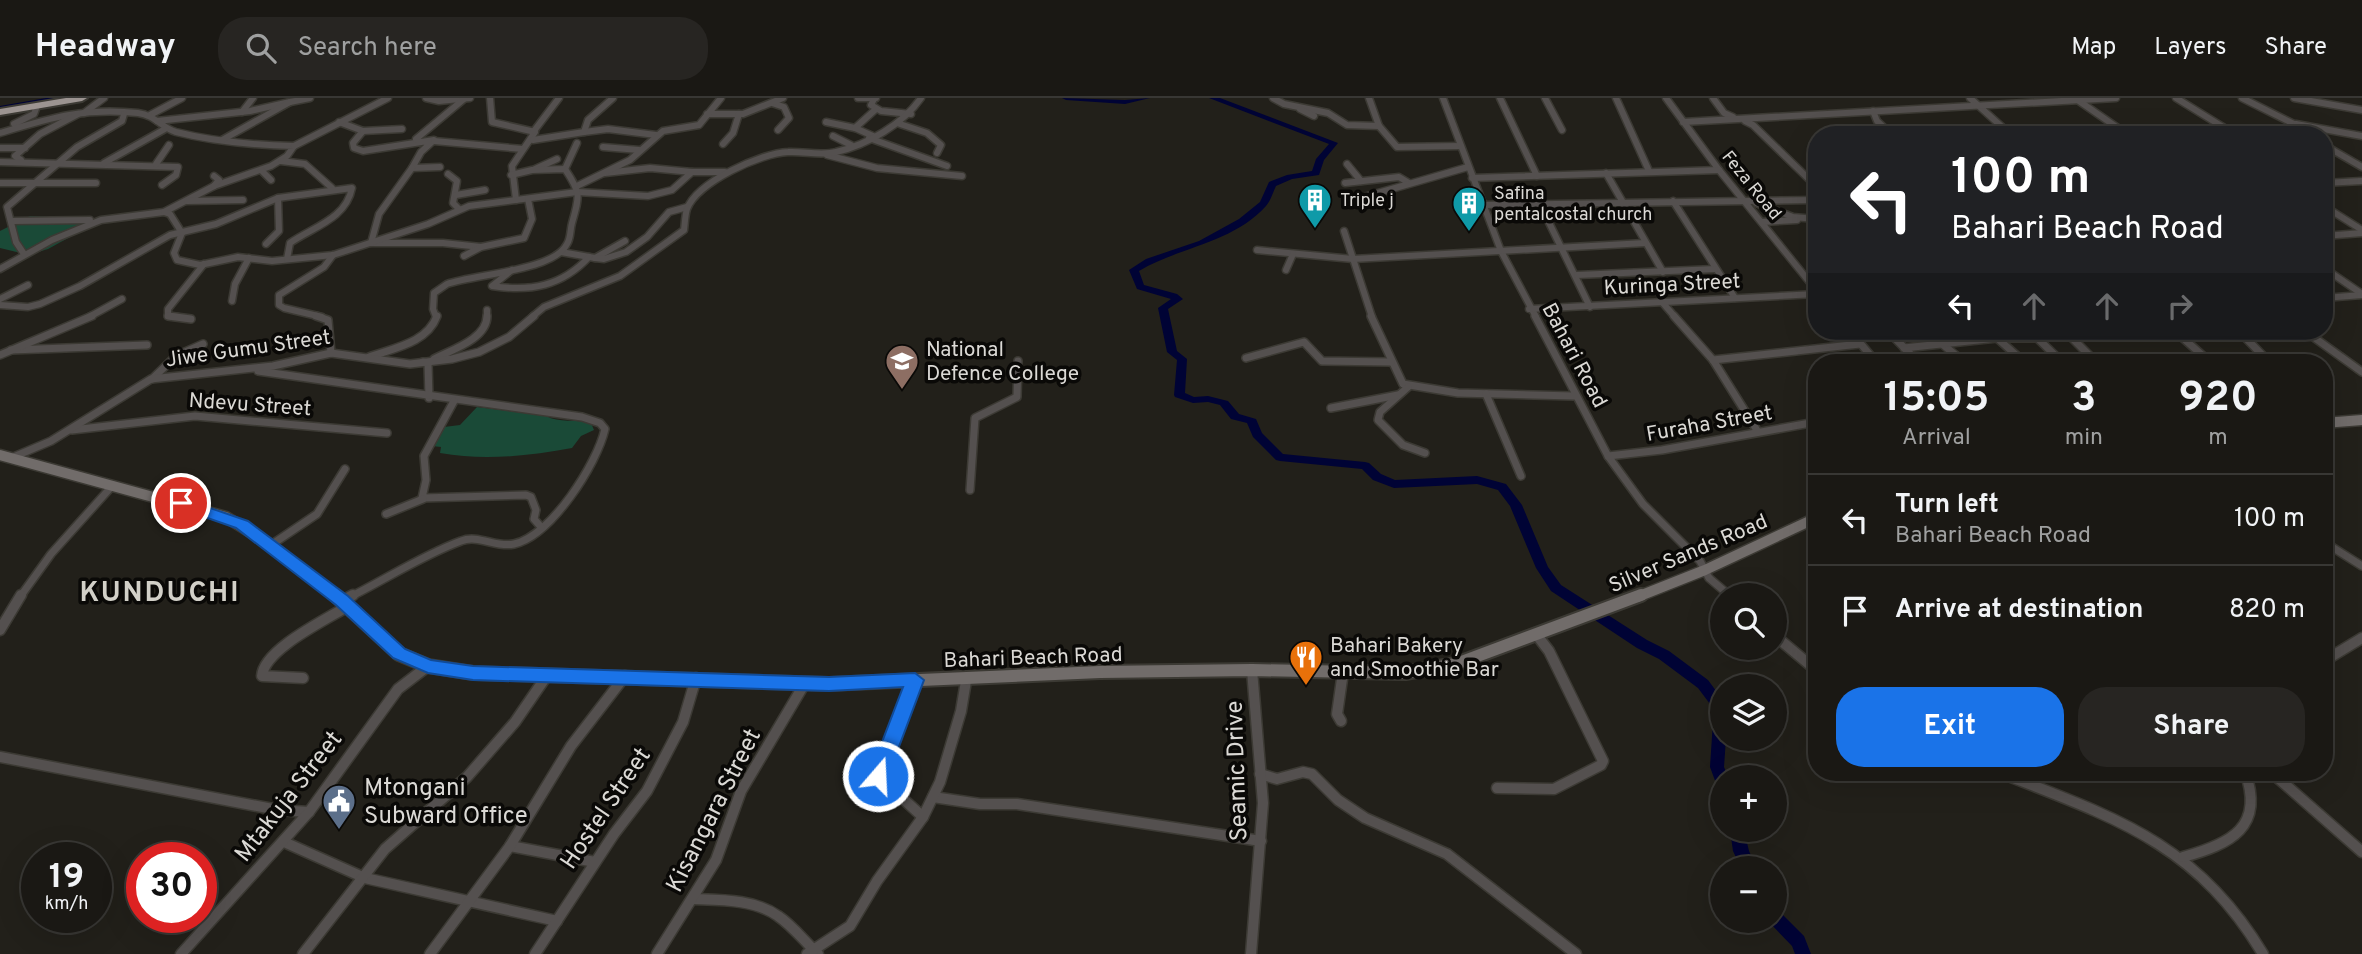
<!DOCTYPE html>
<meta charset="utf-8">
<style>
:root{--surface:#1a1814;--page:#272522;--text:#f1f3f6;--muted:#9fa0a0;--line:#383734;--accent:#1a73e8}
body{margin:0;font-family:Overpass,sans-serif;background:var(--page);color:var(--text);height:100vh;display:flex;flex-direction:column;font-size:26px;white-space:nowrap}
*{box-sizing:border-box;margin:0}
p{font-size:23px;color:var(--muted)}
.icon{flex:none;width:38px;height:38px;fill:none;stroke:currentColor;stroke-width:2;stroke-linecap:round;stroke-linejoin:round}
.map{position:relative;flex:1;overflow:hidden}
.drawer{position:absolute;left:1808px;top:256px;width:525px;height:427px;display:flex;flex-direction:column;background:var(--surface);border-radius:28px;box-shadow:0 7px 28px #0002,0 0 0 2px var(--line)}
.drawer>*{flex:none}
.banner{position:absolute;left:1808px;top:28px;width:525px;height:214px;border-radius:28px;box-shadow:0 7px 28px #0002,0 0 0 2px var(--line);background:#202124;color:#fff;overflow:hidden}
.tools{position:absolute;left:1710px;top:485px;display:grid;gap:14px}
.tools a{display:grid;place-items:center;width:77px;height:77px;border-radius:50%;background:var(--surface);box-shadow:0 7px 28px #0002,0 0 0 2px var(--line);font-size:35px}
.speed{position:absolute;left:21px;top:744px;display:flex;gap:14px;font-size:35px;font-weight:700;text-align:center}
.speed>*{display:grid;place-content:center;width:91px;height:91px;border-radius:50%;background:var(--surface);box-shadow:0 7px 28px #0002,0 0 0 2px var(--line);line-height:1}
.speed small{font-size:18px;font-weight:400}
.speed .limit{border:10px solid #d22;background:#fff;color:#111}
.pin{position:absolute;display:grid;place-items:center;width:60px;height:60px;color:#fff;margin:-30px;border:4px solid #fff;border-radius:50%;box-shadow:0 2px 7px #0007}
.me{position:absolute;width:77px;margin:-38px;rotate:19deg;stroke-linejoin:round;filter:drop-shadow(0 0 5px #0008)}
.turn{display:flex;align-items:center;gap:24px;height:147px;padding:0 28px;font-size:32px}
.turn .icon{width:91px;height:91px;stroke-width:2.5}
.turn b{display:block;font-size:49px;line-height:60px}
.lanes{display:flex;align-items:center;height:66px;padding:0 28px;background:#0003;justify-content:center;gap:35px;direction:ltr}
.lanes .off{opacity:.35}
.eta{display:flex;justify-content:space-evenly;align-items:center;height:119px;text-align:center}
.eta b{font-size:42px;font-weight:700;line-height:49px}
.primary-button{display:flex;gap:14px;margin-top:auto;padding:14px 28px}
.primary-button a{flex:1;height:80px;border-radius:28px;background:var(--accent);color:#fff;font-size:28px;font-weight:700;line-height:80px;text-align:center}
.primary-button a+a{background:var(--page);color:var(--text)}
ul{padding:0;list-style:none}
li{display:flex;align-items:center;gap:21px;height:91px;padding:0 28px;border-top:2px solid var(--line)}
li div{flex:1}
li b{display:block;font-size:26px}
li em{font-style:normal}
header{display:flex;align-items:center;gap:42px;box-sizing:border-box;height:98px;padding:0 35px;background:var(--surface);border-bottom:2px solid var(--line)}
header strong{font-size:33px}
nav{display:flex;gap:38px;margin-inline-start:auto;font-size:24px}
.search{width:490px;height:63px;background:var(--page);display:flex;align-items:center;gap:18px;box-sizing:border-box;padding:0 24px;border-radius:28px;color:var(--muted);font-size:26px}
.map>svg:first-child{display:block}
.green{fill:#1a4a37}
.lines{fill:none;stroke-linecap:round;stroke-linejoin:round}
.stream{stroke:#000335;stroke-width:2}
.river{fill:#000335;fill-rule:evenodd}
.street-far2-casing{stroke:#3c3a34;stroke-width:9}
.street-far1-casing{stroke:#3c3a34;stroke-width:10}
.street-casing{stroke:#3c3a34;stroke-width:13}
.secondary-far1-casing{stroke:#3c3a34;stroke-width:13}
.secondary-casing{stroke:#3c3a34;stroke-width:16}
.highway-casing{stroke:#3c3a34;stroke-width:4}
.street-far2{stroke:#54504f;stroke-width:6}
.street-far1{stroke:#54504f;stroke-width:7}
.street{stroke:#54504f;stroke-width:10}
.secondary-far1{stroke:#716c6a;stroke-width:10}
.secondary{stroke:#716c6a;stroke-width:12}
.highway{fill:#9c9491;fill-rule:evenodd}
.route{fill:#1a73e8;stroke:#114b97;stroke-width:2}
.labels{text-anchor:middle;stroke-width:7;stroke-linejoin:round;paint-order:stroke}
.far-street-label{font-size:18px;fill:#dbd9d5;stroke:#0a0907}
.far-poi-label{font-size:18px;fill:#dbd9d5;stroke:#0a0907;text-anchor:start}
.street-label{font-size:21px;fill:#dbd9d5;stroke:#0a0907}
.poi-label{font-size:21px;fill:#dbd9d5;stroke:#0a0907;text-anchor:start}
.near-street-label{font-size:24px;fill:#dbd9d5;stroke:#0a0907}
.near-poi-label{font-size:24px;fill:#dbd9d5;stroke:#0a0907;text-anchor:start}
.district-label{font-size:28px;font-weight:bold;letter-spacing:2px;fill:#d2d0c8;stroke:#0a0907}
</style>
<header>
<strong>Headway</strong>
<div class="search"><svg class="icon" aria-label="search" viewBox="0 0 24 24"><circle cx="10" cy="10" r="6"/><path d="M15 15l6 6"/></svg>Search here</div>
<nav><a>Map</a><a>Layers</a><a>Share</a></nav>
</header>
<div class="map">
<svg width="2362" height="856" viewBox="0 0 2362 856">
<rect width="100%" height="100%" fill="#22201a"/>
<g class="green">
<polygon points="30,118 103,121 48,151 29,157 0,150 0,133"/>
<path d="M477 309 546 318C559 325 576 321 591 325L594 332 581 338 572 350C528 358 484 363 440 355L441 349 432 348 444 329 460 327Z"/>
</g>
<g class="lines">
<polyline class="stream" points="0,9 52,0"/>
<g class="river">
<polygon points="1062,0 1125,2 1150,0 1125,6 1066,2"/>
<path d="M1209 0H1220L1338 45 1324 62 1319 77 1292 81 1276 88C1273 94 1271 102 1266 108 1233 145 1179 149 1139 173L1144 187 1177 196 1183 201 1168 211 1177 253 1187 261 1185 295 1194 299 1208 298 1228 303 1239 316 1256 321 1262 335 1283 356 1365 364 1369 365 1381 376 1395 382 1477 378 1506 386 1522 407 1548 469 1561 487 1647 542 1669 553 1708 582 1722 601V640H1726L1724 669 1728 679H1722V690L1717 688 1710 669 1713 623 1710 606 1698 590 1659 561 1637 550 1551 493 1536 470 1510 408 1498 392 1477 386 1394 390 1373 382 1362 371 1280 363 1276 362 1253 339 1247 325 1231 321 1220 307 1208 304 1193 305 1175 299 1174 297 1177 262 1167 254 1158 210 1171 201 1137 191 1129 172 1146 161 1199 143 1239 121 1260 104 1269 84 1287 77 1312 73 1316 61 1329 46Z"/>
<polygon points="1730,732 1744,732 1749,753 1757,770 1741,770 1733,753"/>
<polygon points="1774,812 1780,814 1804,838 1811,856 1795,856 1792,848 1767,822 1774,822"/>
</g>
<defs>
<g id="street-far2">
<polyline points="426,0 439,3 470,0"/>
<polyline points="490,0 492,24 535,34 512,68 516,102"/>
<polyline points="858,0 876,0"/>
<polyline points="1273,0 1284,6 1328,15 1347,27 1379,28"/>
<polyline points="1369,0 1379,28 1397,49 1460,48"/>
<polyline points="1443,0 1501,153 1536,219"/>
<polyline points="1500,0 1537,78"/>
<polyline points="1545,0 1562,32"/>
<polyline points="1616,0 1649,73"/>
<polyline points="1666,0 1719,72 1816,192"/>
<polyline points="1713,0 1724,15 1733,19"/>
<polyline points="1970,0 2011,37"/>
<polyline points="2176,0 2236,37"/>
<polyline points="2242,0 2294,26 2307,37"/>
<polyline points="2294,0 2362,12"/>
<polyline points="874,1 871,7 881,13 911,16"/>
<polyline points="2079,3 2128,37"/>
<polyline points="772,5 784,9 789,20 778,32"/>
<polyline points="1300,11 1314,18"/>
<polyline points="1873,13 1877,23 1892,37"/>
<polyline points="242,14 253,0"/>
<polyline points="84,15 104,0"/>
<polyline points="707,16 743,16 783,0"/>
<polyline points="150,17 182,0"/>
<polyline points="157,23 250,13 290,4"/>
<polyline points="1745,23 1753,27 1816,88"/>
<polyline points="339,24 363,33 353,45 354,50 363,53 434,42 421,54 412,70 440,69"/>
<polyline points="826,24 855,30"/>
<polyline points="1683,24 2116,0"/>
<polyline points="897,25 927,35 941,47 937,55"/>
<polyline points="14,26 34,16 37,8"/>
<polyline points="2296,26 2362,38"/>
<polyline points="363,33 402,31"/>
<polyline points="534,33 559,0"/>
<polyline points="584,34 608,31 656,37"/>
<path d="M0 35C50 20 85 9 138 15 155 17 162 30 176 34 215 44 254 47 294 48L287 58 271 68 214 88 164 114 101 122 52 142 0 171"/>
<polyline points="833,38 851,47"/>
<polyline points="873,38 855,30 876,11"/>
<polyline points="869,40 947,68"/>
<polyline points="416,41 464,1"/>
<polyline points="222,42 290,4 310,0"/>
<polyline points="533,42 584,34 588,22 613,0"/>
<polyline points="434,43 523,51"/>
<polyline points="723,46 733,35 739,16"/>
<polyline points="2324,47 2362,69"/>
<polyline points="294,48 388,0"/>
<polyline points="603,49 639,52"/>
<polyline points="0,50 25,50"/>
<polyline points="827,57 877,70 962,78"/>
<polyline points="21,62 15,58 40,36 78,16"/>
<polyline points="281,63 305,66 332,90"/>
<polyline points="0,64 178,69 176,77 162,87"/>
<polyline points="104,65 165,31"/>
<polyline points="156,66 169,47"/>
<polyline points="1347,66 1361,83"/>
<polyline points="412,70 379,116 371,145 443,145 481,149"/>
<polyline points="535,71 557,61"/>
<polyline points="565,71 577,45"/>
<polyline points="261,72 271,82"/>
<polyline points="605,75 650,70 692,74"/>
<polyline points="1606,75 1663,174"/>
<polyline points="448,76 457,83 453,105 459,111"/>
<polyline points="214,78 219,82 214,88"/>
<polyline points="1472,80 1719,72"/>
<polyline points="0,85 96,85"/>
<polyline points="1345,85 1399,79 1409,85"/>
<polyline points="2324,85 2362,83"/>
<polyline points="577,88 630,62 663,33 699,27 721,0"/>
<polyline points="456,97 485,92"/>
<polyline points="1357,101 1468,69"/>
<polyline points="187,103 243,102"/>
<polyline points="1673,103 1735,200"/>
<polyline points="1756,105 1793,119 1816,121"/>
<polyline points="1540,106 1590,209"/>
<polyline points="1484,107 1816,102"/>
<polyline points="2324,108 2362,132"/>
<polyline points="164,114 170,116 182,135 174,155 177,162 200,167 238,159 272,163 333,157 428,126 469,108 577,94 648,98 672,92 692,74 725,74"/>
<polyline points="13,123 90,122"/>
<polyline points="1762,124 1797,122"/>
<polyline points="1344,133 1372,219"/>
<polyline points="2324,138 2362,135"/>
<polyline points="266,146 279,133 278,100"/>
<polyline points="1257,152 1353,161 1645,145"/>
<polyline points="561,154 595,160 625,143"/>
<polyline points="24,156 16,144 7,109 77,49 122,23 124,16"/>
<polyline points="464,158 481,149 524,140 532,121 528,101"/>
<polyline points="595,160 604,161 626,154 647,139 669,114 687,109"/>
<polyline points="2324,170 2362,196"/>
<path d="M512 172 492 188C531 194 562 188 589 159"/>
<polyline points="1286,172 1293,156"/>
<polyline points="1577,177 1715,171"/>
<polyline points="2324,200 2362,197"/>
<polyline points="0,201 28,187"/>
<polyline points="232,203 235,186 249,160"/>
<polyline points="1662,204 1675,219"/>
<path d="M0 207 28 209 40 206 80 188 170 137 216 126 278 100 352 90C346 121 313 129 290 145L287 161"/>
<polyline points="1529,211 1816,196"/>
<polyline points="487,212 487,219"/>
<polyline points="89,219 122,201"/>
<polyline points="178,219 168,218 168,211 204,166"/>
<polyline points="322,219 284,210 279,207 279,197 324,169 333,157"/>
<path d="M436 219 433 211 434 195 447 186C475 176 554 173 567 146 571 140 570 132 572 125 580 97 581 95 565 71L532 72 511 77"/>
<path d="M532 219 544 209 620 178 684 132C685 125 685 117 687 111 697 84 761 55 788 54 804 53 820 58 836 54 867 47 903 26 921 0"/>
</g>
<g id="street-far1">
<polyline points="168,218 191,221"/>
<polyline points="316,218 328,222 331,255"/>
<polyline points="1371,218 1403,286 1458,295 1574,298"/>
<polyline points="1535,218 1608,358 1643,406 1700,463 1709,480 1729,497"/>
<polyline points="1674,218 1713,262 1758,334"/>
<polyline points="1850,233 1876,264"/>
<polyline points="1888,233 1918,264"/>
<polyline points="2030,233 2062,264"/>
<polyline points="2065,233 2096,264"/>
<polyline points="2175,233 2210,264"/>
<polyline points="2239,233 2269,264"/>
<polyline points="2305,233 2362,274"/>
<polyline points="2176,234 2193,233"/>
<polyline points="1997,240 2024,264"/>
<polyline points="1941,245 1964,264"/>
<polyline points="1904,250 1997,240 2038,240"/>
<polyline points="11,252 147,247"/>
<polyline points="0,257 92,218"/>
<path d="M369 259C394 250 427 245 437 218"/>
<polyline points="1246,260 1304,244 1322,263 1391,264"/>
<path d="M434 261C451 252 487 241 487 218"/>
<polyline points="1713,262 1860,246"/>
<polyline points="423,264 428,265 429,300"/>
<path d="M258 273 582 319 600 325 605 331C597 366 551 438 514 446 496 450 478 436 461 443 423 457 386 481 350 499"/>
<polyline points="152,281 176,258 203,246"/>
<polyline points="1408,289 1380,314 1378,322 1403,347 1425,355"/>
<polyline points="1486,296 1521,378"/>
<polyline points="454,303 424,358 426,382 422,400 526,397 531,399 536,412 534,421 541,429"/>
<polyline points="1331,310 1398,297"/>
<polyline points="72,332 195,318 387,335"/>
<polyline points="1608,358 1662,352 1816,324"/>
<polyline points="11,360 51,343 151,281 273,268 331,255 410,266 452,261 479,254 509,239 534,218"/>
<polyline points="970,392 975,320 1017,299 1018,263"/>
<polyline points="386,416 423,401"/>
<polyline points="2324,444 2362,468"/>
<polyline points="271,447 317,416 345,371"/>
<polyline points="20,499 51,456 113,387"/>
</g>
<g id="street">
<polyline points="342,503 353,497"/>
<polyline points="0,532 21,497"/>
<polyline points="1774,537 1816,572"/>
<polyline points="2324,563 2362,540"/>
<path d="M303 580 262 578C264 551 326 522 348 508"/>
<polyline points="915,582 878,678 923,719"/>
<polyline points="1341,623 1337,616 1343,574"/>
<polyline points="0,659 278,712 309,714"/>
<path d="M1998 674C2113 719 2196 744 2263 856"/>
<polyline points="2271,674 2362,754"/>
<polyline points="1260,676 1277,681 1303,674 1312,676 1338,702 1365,720 1447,756 1576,856"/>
<polyline points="1497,690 1554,691 1601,667 1603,663 1549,553 1536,536"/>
<polyline points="933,699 980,706 1017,706 1261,743"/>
<polyline points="284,744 365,780 557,823"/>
<polyline points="510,748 595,764"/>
<path d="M2183 759C2231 746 2265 729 2245 674"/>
<path d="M692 801C720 802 754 801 778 818 793 828 805 844 818 856"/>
<polyline points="181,856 309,714 398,591 428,568"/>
<polyline points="303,856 385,751 467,679 515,624 548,576"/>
<polyline points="430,856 510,748 571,648 625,578"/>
<polyline points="535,856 614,736 647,693 683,624 696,580"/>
<polyline points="657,856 716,762 741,693 805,585"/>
<polyline points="807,856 850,828 877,783 923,719 940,684 961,613 966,583"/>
<polyline points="1251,856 1263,705 1252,572"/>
</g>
<g id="secondary-far1">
<polyline points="2324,325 2362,322"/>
<polyline points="0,357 226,419 271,447 337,499"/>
<polyline points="1637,499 1705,472 1816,420"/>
</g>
<polyline id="secondary" points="335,497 399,556 428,568 473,575 829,586 1100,574 1252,572 1405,575 1456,566 1641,497"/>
<polygon id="highway" points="66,0 87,0 82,3 0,17 0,11"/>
</defs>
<use href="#street-far2" class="street-far2-casing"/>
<use href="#street-far1" class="street-far1-casing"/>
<use href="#street" class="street-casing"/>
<use href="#secondary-far1" class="secondary-far1-casing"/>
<use href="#secondary" class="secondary-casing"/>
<use href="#highway" class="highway-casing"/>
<use href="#street-far2" class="street-far2"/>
<use href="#street-far1" class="street-far1"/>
<use href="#street" class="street"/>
<use href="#secondary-far1" class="secondary-far1"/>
<use href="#secondary" class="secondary"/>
<use href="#highway" class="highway"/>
</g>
<polygon class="route" points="181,400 248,423 348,498 405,551 431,562 473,568 829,579 915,575 924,582 888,678 885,684 871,684 869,678 903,589 829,593 473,582 428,575 393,560 336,507 236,430 176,409 174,405"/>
<defs>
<symbol id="building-pin" viewBox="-11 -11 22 30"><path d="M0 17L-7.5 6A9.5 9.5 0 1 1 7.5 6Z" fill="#0f9aa8" stroke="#0a0907"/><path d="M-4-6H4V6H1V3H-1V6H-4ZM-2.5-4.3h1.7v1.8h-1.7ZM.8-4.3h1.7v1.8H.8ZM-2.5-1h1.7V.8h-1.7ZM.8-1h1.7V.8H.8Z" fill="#fff"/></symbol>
<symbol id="school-pin" viewBox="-11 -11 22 30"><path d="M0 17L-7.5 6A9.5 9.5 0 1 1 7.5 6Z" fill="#8d6e63" stroke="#0a0907"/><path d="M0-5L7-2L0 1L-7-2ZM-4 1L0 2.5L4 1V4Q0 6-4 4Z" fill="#fff"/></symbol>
<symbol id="restaurant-pin" viewBox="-11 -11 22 30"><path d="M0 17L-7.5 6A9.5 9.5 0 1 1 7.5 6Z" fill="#e8710a" stroke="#0a0907"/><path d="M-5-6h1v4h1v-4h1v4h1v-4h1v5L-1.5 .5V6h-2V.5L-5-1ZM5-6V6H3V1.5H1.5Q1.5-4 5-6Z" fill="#fff"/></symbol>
<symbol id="civic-pin" viewBox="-11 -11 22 30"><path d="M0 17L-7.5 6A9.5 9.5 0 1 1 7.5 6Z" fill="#5c6f8a" stroke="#0a0907"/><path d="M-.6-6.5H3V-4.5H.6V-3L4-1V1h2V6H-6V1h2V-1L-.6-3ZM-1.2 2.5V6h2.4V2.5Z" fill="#fff"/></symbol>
</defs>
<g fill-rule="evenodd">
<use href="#building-pin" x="1296" y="83" width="38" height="52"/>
<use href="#building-pin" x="1450" y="86" width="38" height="52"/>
<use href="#school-pin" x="883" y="244" width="38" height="52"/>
<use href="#restaurant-pin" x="1287" y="540" width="38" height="52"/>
<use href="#civic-pin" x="320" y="684" width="38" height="52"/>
</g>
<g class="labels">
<g class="far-street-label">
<text transform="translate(1752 87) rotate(51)" y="6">Feza Road</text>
</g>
<g class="far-poi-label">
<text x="1494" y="101">Safina<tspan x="1494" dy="21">pentalcostal church</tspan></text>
<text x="1340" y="108">Triple j</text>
</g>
<g class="street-label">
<text transform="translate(1672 186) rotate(-3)" y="7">Kuringa Street</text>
<text transform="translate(248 250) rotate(-8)" y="7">Jiwe Gumu Street</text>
<text transform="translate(1575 257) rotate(62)" y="7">Bahari Road</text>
<text transform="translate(250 306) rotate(4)" y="7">Ndevu Street</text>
<text transform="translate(1709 325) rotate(-10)" y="7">Furaha Street</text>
<text transform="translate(1688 455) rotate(-23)" y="7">Silver Sands Road</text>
<text transform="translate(1033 559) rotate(-2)" y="7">Bahari Beach Road</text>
</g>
<g class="poi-label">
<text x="926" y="258">National<tspan x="926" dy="24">Defence College</tspan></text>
<text x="1330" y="554">Bahari Bakery<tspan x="1330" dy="24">and Smoothie Bar</tspan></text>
</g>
<g class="near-street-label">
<text transform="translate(1236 673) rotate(-92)" y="8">Seamic Drive</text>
<text transform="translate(288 698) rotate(-52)" y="8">Mtakuja Street</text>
<text transform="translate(605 710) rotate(-56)" y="8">Hostel Street</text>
<text transform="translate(713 712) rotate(-63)" y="8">Kisangara Street</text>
</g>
<g class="near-poi-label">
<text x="364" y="697">Mtongani<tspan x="364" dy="28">Subward Office</tspan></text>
</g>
<g class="district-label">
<text x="160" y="503">KUNDUCHI</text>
</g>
</g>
</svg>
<div class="tools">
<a><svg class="icon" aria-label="search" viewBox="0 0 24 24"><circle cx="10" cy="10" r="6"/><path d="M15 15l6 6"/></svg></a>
<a><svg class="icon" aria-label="layers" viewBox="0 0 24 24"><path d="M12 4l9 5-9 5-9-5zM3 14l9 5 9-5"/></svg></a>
<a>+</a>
<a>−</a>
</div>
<div class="speed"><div>19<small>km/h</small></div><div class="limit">30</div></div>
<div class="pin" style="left:181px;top:405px;background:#d93025"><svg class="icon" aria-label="arrive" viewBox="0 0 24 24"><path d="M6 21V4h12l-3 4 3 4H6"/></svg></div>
<svg class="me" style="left:878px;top:678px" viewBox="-20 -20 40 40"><circle r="17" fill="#1a73e8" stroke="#fff" stroke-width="3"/><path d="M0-11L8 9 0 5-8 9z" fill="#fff"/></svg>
<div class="banner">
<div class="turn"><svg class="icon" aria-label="left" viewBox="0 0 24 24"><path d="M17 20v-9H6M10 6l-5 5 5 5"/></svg><div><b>100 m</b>Bahari Beach Road</div></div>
<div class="lanes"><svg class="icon" aria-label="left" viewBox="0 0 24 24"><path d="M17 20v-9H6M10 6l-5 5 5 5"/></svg><svg class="icon off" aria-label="ahead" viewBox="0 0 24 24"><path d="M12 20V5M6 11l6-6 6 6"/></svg><svg class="icon off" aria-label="ahead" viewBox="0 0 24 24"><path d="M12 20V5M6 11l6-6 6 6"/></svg><svg class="icon off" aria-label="right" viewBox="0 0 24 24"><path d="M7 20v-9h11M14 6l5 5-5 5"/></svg></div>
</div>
<section class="drawer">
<div class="eta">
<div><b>15:05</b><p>Arrival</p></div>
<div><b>3</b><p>min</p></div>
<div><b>920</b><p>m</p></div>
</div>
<ul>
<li><svg class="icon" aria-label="left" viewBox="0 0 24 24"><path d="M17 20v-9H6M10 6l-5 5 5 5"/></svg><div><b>Turn left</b><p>Bahari Beach Road</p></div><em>100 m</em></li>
<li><svg class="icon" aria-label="arrive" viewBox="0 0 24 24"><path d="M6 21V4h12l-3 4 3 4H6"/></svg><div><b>Arrive at destination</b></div><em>820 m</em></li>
</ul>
<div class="primary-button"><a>Exit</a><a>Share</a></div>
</section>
</div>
